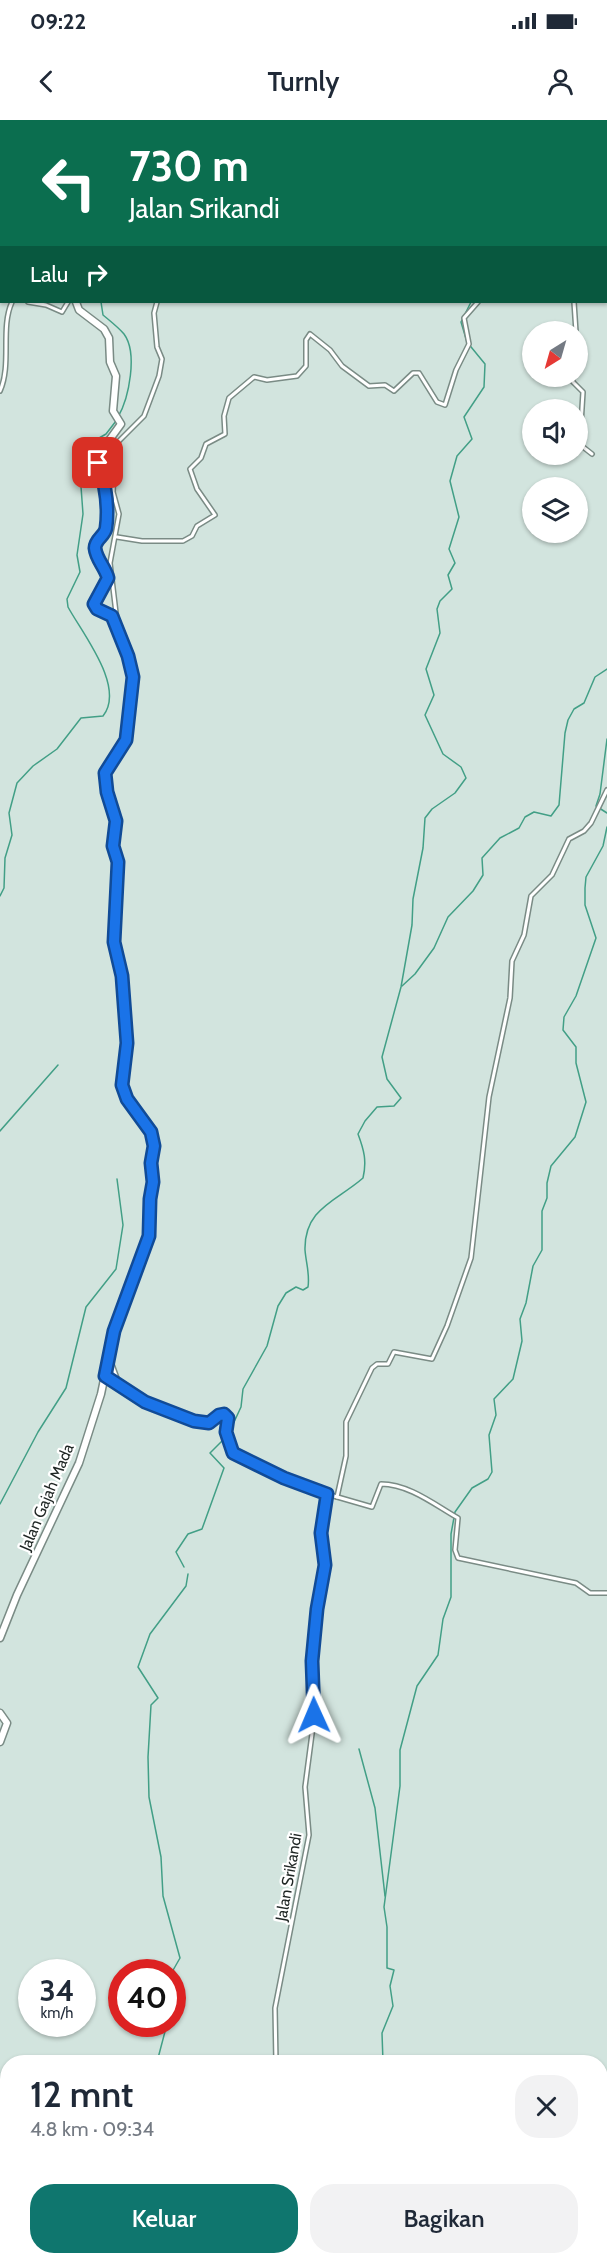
<!DOCTYPE html>
<html lang="id">
<meta charset="utf-8">
<style>
:root{--surface:#fff;--page:#f2f2f3;--text:#1f2937;--muted:#747a83;--accent:#0f766e}
body{margin:0;font-family:Cabin,sans-serif;background:var(--page);color:var(--text);height:100vh;display:flex;flex-direction:column;font-size:22px;white-space:nowrap}
*{box-sizing:border-box;margin:0}
p{font-size:20px;color:var(--muted)}
.icon{flex:none;width:33px;height:33px;fill:none;stroke:currentColor;stroke-width:2;stroke-linecap:round;stroke-linejoin:round}
.map{position:relative;flex:1;overflow:hidden}
.panel{position:absolute;left:0px;top:1935px;width:608px;height:210px;display:flex;flex-direction:column;background:var(--surface);border-radius:24px 24px 0 0;box-shadow:0 2px 4px #0004}
.panel>*{flex:none}
.guide{position:absolute;left:0px;top:0px;width:608px;height:183px;box-shadow:0 2px 4px #0004;background:#0b6e4f;color:#fff;overflow:hidden}
.needle{width:39px;rotate:217deg}
.controls{position:absolute;left:522px;top:201px;display:grid;gap:12px}
.controls a{display:grid;place-items:center;width:66px;height:66px;border-radius:50%;background:var(--surface);box-shadow:0 2px 4px #0004;font-size:30px}
.speed{position:absolute;left:18px;top:1839px;display:flex;gap:12px;font-size:30px;font-weight:700;text-align:center}
.speed>*{display:grid;place-content:center;width:78px;height:78px;border-radius:50%;background:var(--surface);box-shadow:0 2px 4px #0004;line-height:1}
.speed small{font-size:15px;font-weight:400}
.speed .limit{border:9px solid #d22;background:#fff;color:#111}
.pin{position:absolute;display:grid;place-items:center;width:51px;height:51px;color:#fff;margin:-26px;border-radius:12px;box-shadow:0 3px 9px #0006}
.me{position:absolute;width:66px;margin:-33px;rotate:359deg;stroke-linejoin:round;filter:drop-shadow(0 0 4px #0008)}
.turn{display:flex;align-items:center;gap:21px;height:126px;padding:0 30px;font-size:27px}
.turn .icon{width:78px;height:78px;stroke-width:2.5}
.turn b{display:block;font-size:42px;line-height:51px}
.then{display:flex;align-items:center;height:57px;padding:0 30px;background:#0003;gap:12px;font-size:22px}
.round{display:grid;place-items:center;flex:none;width:63px;height:63px;border-radius:24px;background:var(--page)}
.head{display:flex;align-items:center;justify-content:space-between;height:102px;padding:0 30px}
h1{font-size:36px;font-weight:600;line-height:45px}
.cta{display:flex;gap:12px;margin-top:auto;padding:12px 30px}
.cta a{flex:1;height:69px;border-radius:24px;background:var(--accent);color:#fff;font-size:24px;font-weight:600;line-height:69px;text-align:center}
.cta a+a{background:var(--page);color:var(--text)}
.status{display:flex;justify-content:space-between;align-items:center;height:42px;padding:0 30px;background:var(--surface);direction:ltr}
.status svg{height:16px;fill:currentColor}
header{display:flex;justify-content:space-between;align-items:center;height:78px;padding:0 30px;background:var(--surface);font-size:27px;font-weight:600}
.map>svg:first-child{display:block}
.lines{fill:none;stroke-linecap:round;stroke-linejoin:round}
.stream{stroke:#429f86;stroke-width:1.5}
.minor-casing{stroke:#7a8b85;stroke-width:6}
.major-casing{stroke:#7a8b85;stroke-width:8}
.highway-casing{stroke:#7a8b85;stroke-width:9}
.minor{stroke:#fff;stroke-width:3}
.major{stroke:#fff;stroke-width:4.5}
.highway{stroke:#fff;stroke-width:6}
.route-casing{stroke:#114b97;stroke-width:15}
.route{stroke:#1a73e8;stroke-width:10}
.labels{text-anchor:middle;stroke-width:4.5;stroke-linejoin:round;paint-order:stroke}
.street-label{font-size:16px;fill:#1f2624;stroke:#fff}
</style>
<div class="status"><b>09:22</b><svg viewBox="0 0 49 12"><path d="M0 12V9h3v3zM5 12V6h3v6zM10 12V3h3v9zM15 12V0h3v12zM26 1h20v11H26zM47 4h2v5h-2z"/></svg></div>
<header><svg class="icon" aria-label="back" viewBox="0 0 24 24"><path d="M15 5l-7 7 7 7"/></svg>Turnly<svg class="icon" aria-label="person" viewBox="0 0 24 24"><circle cx="12" cy="8" r="4"/><path d="M4 21q1-7 8-7t8 7"/></svg></header>
<div class="map">
<svg width="607" height="2145" viewBox="0 0 607 2145">
<rect width="100%" height="100%" fill="#d2e4de"/>
<g class="lines">
<g class="stream">
<polyline points="128,0 128,2"/>
<polyline points="555,0 556,2"/>
<path d="M101 182 103 195C110 201 118 207 124 214 138 233 129 278 118 297"/>
<polyline points="607,619 600,674 596,686 607,693"/>
<path d="M0 776 4 768 5 738 12 715 9 693 17 663 33 646 57 629 81 598 103 596C126 567 82 513 68 487L67 479 80 452 77 435 83 394 79 339 87 325 106 314 116 301"/>
<polyline points="402,866 415,854 434,828 448,797 473,771 483,755 482,738 500,718 519,708 525,697 534,692 551,696 559,685 565,613 568,600 574,589 584,583 595,557 607,549"/>
<polyline points="0,1011 58,945"/>
<polyline points="0,1384 38,1312 66,1268 86,1187 116,1149 123,1105 117,1059"/>
<path d="M184 1447 176 1432 188 1414 202 1409 224 1348 210 1333 228 1315 241 1287 243 1269 267 1226 278 1186 286 1173 296 1167 303 1170 308 1167C310 1154 306 1143 305 1130 304 1088 337 1081 363 1058 367 1041 364 1030 358 1014L365 1001 377 987 394 986 401 978 387 959 382 937 401 867 412 805 413 779 423 728 425 698 432 689 455 673 466 658 461 647 443 634 425 595 434 575 426 549 440 513 437 489 440 481 452 469 448 455 455 443 449 429 459 397 450 361 457 336 472 319 464 297 484 267 485 244 467 222 461 202 471 182"/>
<polyline points="359,1629 375,1688 385,1776"/>
<polyline points="172,1852 180,1838 163,1776 161,1737 149,1677 148,1637 151,1585 158,1578 138,1547 150,1514 186,1466 188,1454"/>
<polyline points="157,1942 167,1904"/>
<polyline points="383,1942 382,1913 393,1886 390,1866 394,1850 387,1848 387,1807 384,1787 400,1666 400,1630 417,1566 438,1535 443,1499 451,1477 451,1414 455,1392 472,1368 488,1359 492,1352 489,1315 496,1295 494,1279 513,1259 522,1221 520,1199 526,1183 533,1146 542,1130 542,1091 547,1078 547,1063 551,1046 575,1017 586,982 576,943 576,927 563,910 564,897 576,876 596,818 585,785 585,768 586,757 603,726 607,707"/>
<polyline points="201,2138 201,2145"/>
<polyline points="401,2138 402,2145"/>
</g>
<defs>
<g id="minor">
<polyline points="533,0 536,2"/>
<polyline points="513,2 515,0"/>
<polyline points="28,182 46,185 62,192 68,182"/>
<polyline points="574,182 576,212"/>
<polyline points="572,256 573,262 583,272 581,304 578,314"/>
<path d="M0 271C12 244 0 208 12 182"/>
<polyline points="578,323 592,334"/>
<polyline points="117,417 142,421 183,421 192,416 197,406 215,395 197,369 190,349 201,338 206,324 225,314 224,296 229,278 254,257 267,260 297,256 306,246 306,220 310,214 330,230 342,246 369,266 385,265 394,271 413,253 419,253 437,282 445,285 456,250 469,224 464,198 478,182"/>
<polyline points="117,501 110,443 119,394 113,372 114,353 111,336 115,325 144,296 159,256 162,239 157,227 154,193 157,182"/>
<polyline points="110,1239 118,1261"/>
<path d="M105 1256C119 1262 129 1271 141 1280 156 1289 192 1303 209 1303L219 1295 224 1294 228 1298 226 1312 233 1333 284 1358 327 1374 321 1413 325 1445 317 1487 312 1541 315 1591 305 1667 309 1715 275 1888 276 1942"/>
<path d="M327 1374 372 1387 381 1364C409 1364 435 1385 458 1398L455 1430 458 1438 576 1463 590 1473H607"/>
<polyline points="337,1377 346,1336 346,1302 372,1248 377,1244 388,1244 394,1232 432,1239 447,1206 471,1138 489,977 510,878 512,841 524,815 531,776 552,755 569,719 584,711 591,703 607,670"/>
<polyline points="271,2145 273,2138"/>
</g>
<polyline id="major" points="0,2141 6,2145"/>
<g id="highway">
<polyline points="77,0 78,2"/>
<polyline points="0,1518 17,1475 79,1343 101,1274 114,1211 144,1136 151,1106 153,1020 148,1007 127,979 122,965 127,923 122,856 114,822 118,742 113,726 116,701 107,672 105,653 125,623 133,557 128,536 112,496 97,489 94,484 108,458 96,430 97,421 106,406 106,372 97,337 121,304 113,291 116,256 110,242 109,218 104,209 79,190 76,182"/>
<polyline points="0,1593 7,1603 0,1622"/>
</g>
</defs>
<use href="#minor" class="minor-casing"/>
<use href="#major" class="major-casing"/>
<use href="#highway" class="highway-casing"/>
<use href="#minor" class="minor"/>
<use href="#major" class="major"/>
<use href="#highway" class="highway"/>
</g>
<g class="lines">
<defs>
<path id="route" d="M98 343C105 363 109 386 106 408 105 416 95 419 95 428 96 439 105 447 108 458L94 484 97 489 112 496 128 536 133 557 126 620 105 653 107 672 116 701 113 726 118 742 114 822 122 856 127 923 122 965 127 979 151 1012 154 1026 151 1043 153 1062 150 1079 149 1116 114 1211 105 1256 145 1282 194 1301 209 1303 219 1295 224 1294 228 1298 226 1312 233 1333 284 1358 327 1374 321 1413 325 1445 317 1489 312 1541 314 1595"/>
</defs>
<use href="#route" class="route-casing"/>
<use href="#route" class="route"/>
</g>
<g class="labels">
<g class="street-label">
<text transform="translate(46 1377) rotate(-67)" y="6">Jalan Gajah Mada</text>
<text transform="translate(288 1757) rotate(-80)" y="6">Jalan Srikandi</text>
</g>
</g>
</svg>
<div class="controls">
<a><svg class="needle" viewBox="-14 -14 28 28"><path d="M0-13l5 13h-10z" fill="#e53935"/><path d="M0 13l5-13h-10z" fill="#747a83"/></svg></a>
<a><svg class="icon" aria-label="sound" viewBox="0 0 24 24"><path d="M4 9h4l5-4v14l-5-4H4zM17 9q2 3 0 6"/></svg></a>
<a><svg class="icon" aria-label="layers" viewBox="0 0 24 24"><path d="M12 4l9 5-9 5-9-5zM3 14l9 5 9-5"/></svg></a>
</div>
<div class="speed"><div>34<small>km/h</small></div><div class="limit">40</div></div>
<div class="pin" style="left:98px;top:343px;background:#d93025"><svg class="icon" aria-label="arrive" viewBox="0 0 24 24"><path d="M6 21V4h12l-3 4 3 4H6"/></svg></div>
<svg class="me" style="left:314px;top:1595px" viewBox="-20 -20 40 40"><path d="M0-17L14 15 0 8-14 15z" fill="#1a73e8" stroke="#fff" stroke-width="4"/></svg>
<div class="guide">
<div class="turn"><svg class="icon" aria-label="left" viewBox="0 0 24 24"><path d="M17 20v-9H6M10 6l-5 5 5 5"/></svg><div><b>730 m</b>Jalan Srikandi</div></div>
<div class="then">Lalu<svg class="icon" aria-label="right" viewBox="0 0 24 24"><path d="M7 20v-9h11M14 6l5 5-5 5"/></svg></div>
</div>
<section class="panel">
<div class="head"><div><h1>12 mnt</h1><p>4.8 km · 09:34</p></div><a class="round"><svg class="icon" aria-label="close" viewBox="0 0 24 24"><path d="M6 6l12 12M18 6L6 18"/></svg></a></div>
<div class="cta"><a>Keluar</a><a>Bagikan</a></div>
</section>
</div>
